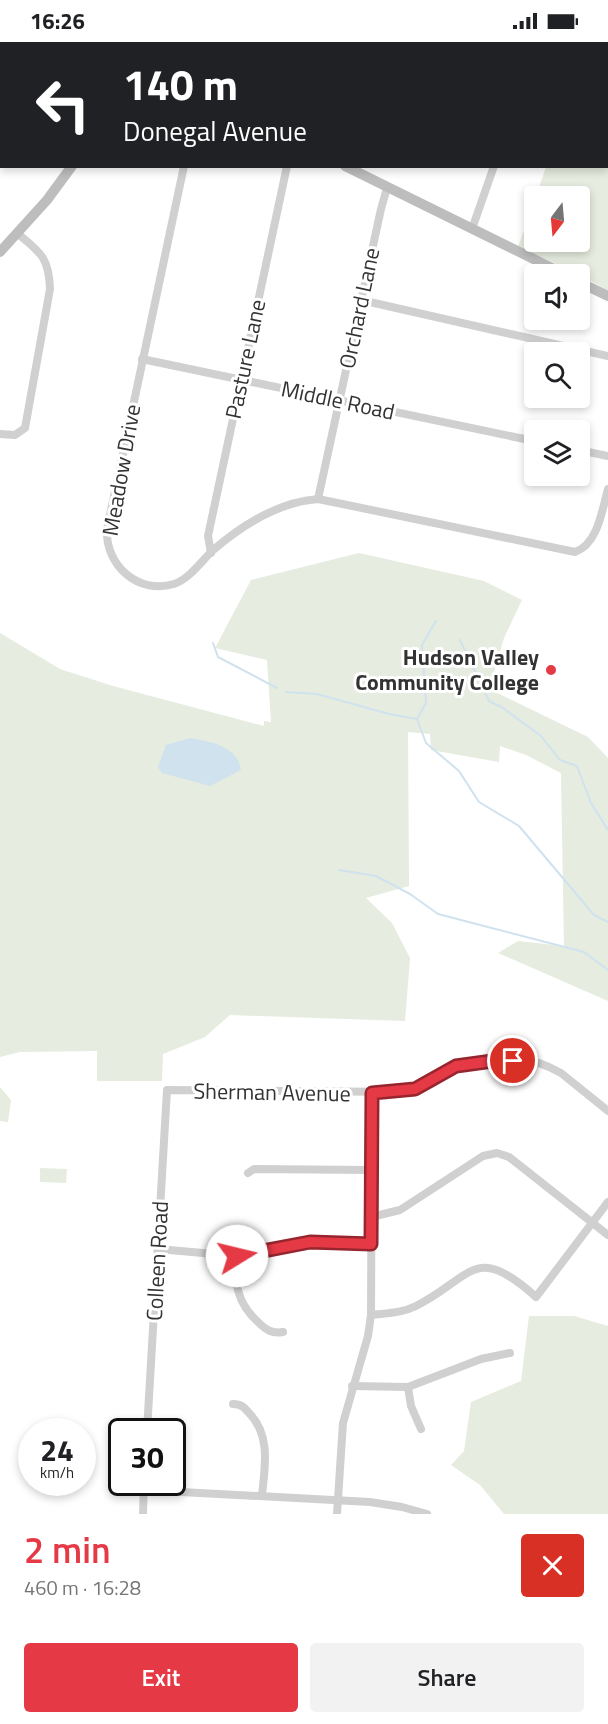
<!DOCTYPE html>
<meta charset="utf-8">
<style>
:root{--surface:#fff;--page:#f2f2f2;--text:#202124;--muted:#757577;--accent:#e63946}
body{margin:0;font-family:"Titillium Web",sans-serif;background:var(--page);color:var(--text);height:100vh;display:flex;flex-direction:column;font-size:22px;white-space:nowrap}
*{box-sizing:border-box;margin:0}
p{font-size:20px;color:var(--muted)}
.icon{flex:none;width:33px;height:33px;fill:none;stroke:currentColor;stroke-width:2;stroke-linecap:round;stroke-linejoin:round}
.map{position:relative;height:1472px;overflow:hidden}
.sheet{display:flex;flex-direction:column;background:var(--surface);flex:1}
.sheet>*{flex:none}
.banner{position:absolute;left:0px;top:0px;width:609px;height:126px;box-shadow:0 3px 9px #0003;background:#202124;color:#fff;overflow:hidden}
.needle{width:39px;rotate:196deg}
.tools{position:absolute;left:524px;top:144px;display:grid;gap:12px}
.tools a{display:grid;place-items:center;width:66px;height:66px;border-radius:6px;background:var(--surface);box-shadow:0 3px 9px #0003;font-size:30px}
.speed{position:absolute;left:18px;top:1376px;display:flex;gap:12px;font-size:30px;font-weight:700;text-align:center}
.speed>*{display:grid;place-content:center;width:78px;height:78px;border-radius:50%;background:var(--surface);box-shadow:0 3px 9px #0003;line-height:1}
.speed small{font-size:15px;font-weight:400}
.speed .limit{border:3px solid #111;border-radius:9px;background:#fff;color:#111}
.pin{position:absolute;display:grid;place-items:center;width:51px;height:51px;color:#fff;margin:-26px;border:3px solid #fff;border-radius:50%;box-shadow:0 2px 6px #0007}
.me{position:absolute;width:66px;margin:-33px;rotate:81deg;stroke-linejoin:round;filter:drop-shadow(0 0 4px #0008)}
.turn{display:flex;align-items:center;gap:21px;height:126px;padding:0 24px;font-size:27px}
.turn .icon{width:78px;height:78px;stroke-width:2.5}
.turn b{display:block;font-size:42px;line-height:51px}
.round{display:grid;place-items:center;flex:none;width:63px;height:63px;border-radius:6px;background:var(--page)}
.headline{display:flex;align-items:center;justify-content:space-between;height:102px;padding:0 24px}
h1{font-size:36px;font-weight:600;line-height:45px;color:var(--accent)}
.cta{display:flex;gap:12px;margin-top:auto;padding:12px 24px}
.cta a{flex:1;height:69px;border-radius:6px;background:var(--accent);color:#fff;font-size:24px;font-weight:600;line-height:69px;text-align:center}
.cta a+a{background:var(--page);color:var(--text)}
.status{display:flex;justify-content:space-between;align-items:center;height:42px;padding:0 30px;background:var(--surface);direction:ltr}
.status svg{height:16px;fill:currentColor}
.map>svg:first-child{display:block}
.green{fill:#e6ecdf}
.water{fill:#cfe2ee}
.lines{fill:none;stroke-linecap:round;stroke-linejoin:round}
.stream{stroke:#cfe2ee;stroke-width:2}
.street{stroke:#d0d0d0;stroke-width:8}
.secondary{stroke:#bdbdbd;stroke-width:10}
.route-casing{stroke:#96252e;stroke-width:15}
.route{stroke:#e63946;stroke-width:10}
.poi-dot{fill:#e63946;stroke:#fff;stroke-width:2}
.labels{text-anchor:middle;stroke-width:6;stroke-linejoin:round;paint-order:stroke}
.street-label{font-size:22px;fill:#333;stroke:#fff}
.poi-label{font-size:22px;font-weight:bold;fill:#333;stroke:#fff;text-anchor:end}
</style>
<div class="status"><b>16:26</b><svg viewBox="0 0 49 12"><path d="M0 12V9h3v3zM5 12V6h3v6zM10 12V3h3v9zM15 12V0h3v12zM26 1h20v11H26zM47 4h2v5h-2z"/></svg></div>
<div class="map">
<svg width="608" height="1472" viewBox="0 0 608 1472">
<rect width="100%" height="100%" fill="#fff"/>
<g class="green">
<polygon points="608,7 608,249 579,232 518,205 534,160 534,200 579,200 579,154 536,154 546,125 608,124"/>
<polygon points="359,511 484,539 522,558 504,596 489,647 588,695 608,716 608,959 498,911 518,899 564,904 561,731 526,713 500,704 499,720 431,708 430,692 408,690 409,844 366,856 392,881 410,916 405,979 230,973 205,995 163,1012 162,1039 97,1039 97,1009 20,1010 0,1015 0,591 60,627 113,644 264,684 264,679 271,680 267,618 215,606 251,538"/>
<polygon points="0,1045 11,1058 8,1080 0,1079"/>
<polygon points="40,1126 67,1127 66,1141 40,1140"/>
<polygon points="529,1274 574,1274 608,1284 608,1472 504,1472 480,1443 451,1423 464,1409 471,1360 521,1339"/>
</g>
<path class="water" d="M190 696C209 699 238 704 241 728L210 744 162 731 158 725 166 703Z"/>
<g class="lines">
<g class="stream">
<polyline points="460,598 489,659 503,666 541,694 560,718 577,724 591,761 608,788"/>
<polyline points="213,601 218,615 277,646"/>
<polyline points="286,650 317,652 389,672 417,677 426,701 459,729 479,760 519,784 594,873 608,880"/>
<polyline points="417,677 426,661 422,603 436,579"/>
<polyline points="339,828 376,834 410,852 438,872 584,910 608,928"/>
</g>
<g class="street">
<path d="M184 124 107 487C105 523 138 553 174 542 189 537 201 520 212 509 242 483 279 460 318 457L575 510C598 502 602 468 608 447"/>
<polyline points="472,187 494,124"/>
<polyline points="361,258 608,314"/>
<polyline points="142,317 534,399"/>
<path d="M0 392 15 393 25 386 50 247C49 215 40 210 17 191"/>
<polyline points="579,408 608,414"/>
<polyline points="318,457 381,167 387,146"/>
<polyline points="211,511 208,494 287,124"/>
<polyline points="248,1131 254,1127 370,1128"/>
<polyline points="371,1175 400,1168 483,1114 497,1111 509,1115 608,1193"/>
<polyline points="158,1207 237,1214 310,1200 371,1202"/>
<path d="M237 1214C234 1241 237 1261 258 1280 266 1288 272 1292 283 1290"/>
<path d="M371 1273C387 1271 402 1271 416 1264 472 1236 474 1199 536 1255L608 1160"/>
<polyline points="352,1344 408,1345 481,1317 510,1311"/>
<polyline points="408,1345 411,1364 421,1387"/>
<path d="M233 1362C241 1362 244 1365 249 1371 271 1393 265 1425 262 1453"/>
<polyline points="147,1389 167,1048 404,1050 456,1024 500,1018 539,1021 549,1025 561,1031 608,1069"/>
<polyline points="143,1448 370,1460 402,1465 427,1472"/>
<polyline points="143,1472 144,1440"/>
<polyline points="337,1472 343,1381 368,1294 371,1273 372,1051"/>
</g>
<g class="secondary">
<polyline points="164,2 165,0"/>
<polyline points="0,68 2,69"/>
<polyline points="345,124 564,232"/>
<polyline points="0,210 47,158 72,124"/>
<polyline points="579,240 608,254"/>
</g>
</g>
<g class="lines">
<defs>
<polyline id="route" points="237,1214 310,1200 371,1202 372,1051 415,1047 456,1024 500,1018 513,1019"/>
</defs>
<use href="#route" class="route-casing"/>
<use href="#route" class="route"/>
</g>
<circle class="poi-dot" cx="551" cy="628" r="6"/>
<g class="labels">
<g class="street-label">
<text transform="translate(359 266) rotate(-78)" y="8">Orchard Lane</text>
<text transform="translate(245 317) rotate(-78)" y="8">Pasture Lane</text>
<text transform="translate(338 358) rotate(12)" y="8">Middle Road</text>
<text transform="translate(121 428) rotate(-80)" y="8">Meadow Drive</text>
<text transform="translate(272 1050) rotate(1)" y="8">Sherman Avenue</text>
<text transform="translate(157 1219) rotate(-87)" y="8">Colleen Road</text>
</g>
<g class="poi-label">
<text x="539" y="623">Hudson Valley<tspan x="539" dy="25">Community College</tspan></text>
</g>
</g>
</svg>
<div class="tools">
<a><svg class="needle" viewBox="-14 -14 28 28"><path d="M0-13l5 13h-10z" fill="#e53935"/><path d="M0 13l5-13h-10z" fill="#757577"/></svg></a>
<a><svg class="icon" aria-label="sound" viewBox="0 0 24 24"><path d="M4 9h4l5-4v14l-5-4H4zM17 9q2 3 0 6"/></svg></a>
<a><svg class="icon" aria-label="search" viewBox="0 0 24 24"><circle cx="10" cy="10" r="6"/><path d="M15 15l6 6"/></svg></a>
<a><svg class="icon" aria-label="layers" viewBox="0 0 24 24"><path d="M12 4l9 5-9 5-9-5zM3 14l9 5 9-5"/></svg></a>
</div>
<div class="speed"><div>24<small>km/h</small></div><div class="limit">30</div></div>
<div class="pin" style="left:513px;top:1019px;background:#d93025"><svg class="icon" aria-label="arrive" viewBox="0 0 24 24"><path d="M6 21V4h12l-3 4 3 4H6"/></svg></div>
<svg class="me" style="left:237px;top:1214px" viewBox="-20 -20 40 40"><circle r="19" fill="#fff"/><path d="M0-13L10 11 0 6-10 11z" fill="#e63946"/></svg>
<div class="banner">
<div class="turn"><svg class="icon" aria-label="left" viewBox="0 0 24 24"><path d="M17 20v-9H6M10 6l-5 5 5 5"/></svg><div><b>140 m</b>Donegal Avenue</div></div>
</div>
</div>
<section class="sheet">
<div class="headline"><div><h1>2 min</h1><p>460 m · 16:28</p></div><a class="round" style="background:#d93025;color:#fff"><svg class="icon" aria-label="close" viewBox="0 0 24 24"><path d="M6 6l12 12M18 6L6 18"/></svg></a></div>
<div class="cta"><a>Exit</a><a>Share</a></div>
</section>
